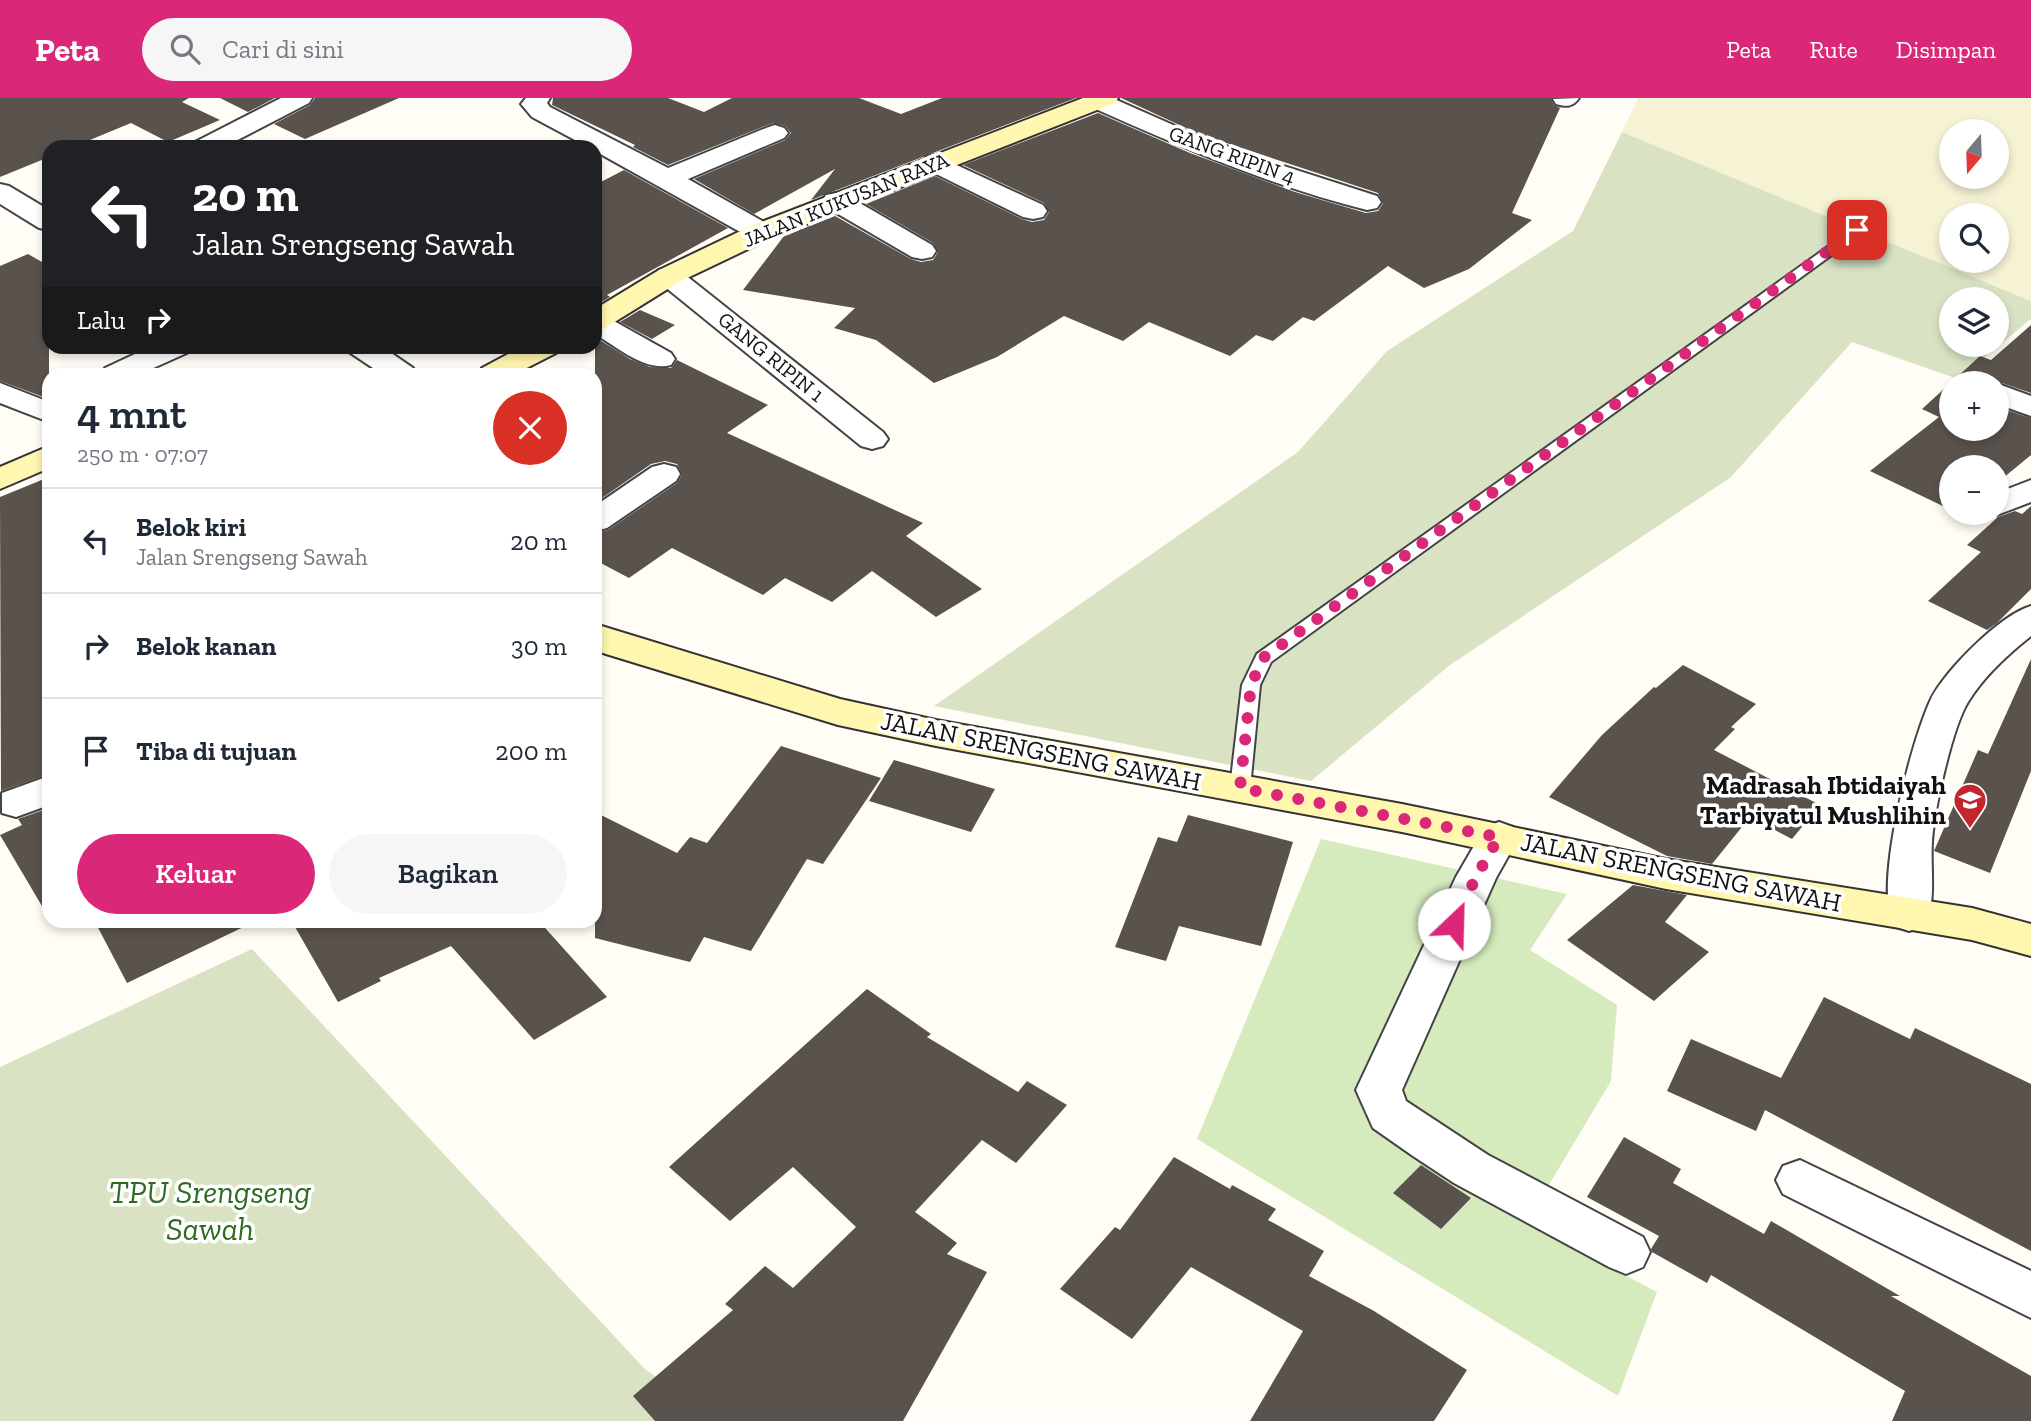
<!DOCTYPE html>
<html lang="id">
<meta charset="utf-8">
<style>
:root{--surface:#fff;--page:#f6f6f7;--text:#1f2937;--muted:#747a83;--line:#e0e1e3;--accent:#db2777}
body{margin:0;font-family:"Zilla Slab",serif;background:var(--page);color:var(--text);height:100vh;display:flex;flex-direction:column;font-size:26px;white-space:nowrap}
*{box-sizing:border-box;margin:0}
p{font-size:23px;color:var(--muted)}
.icon{flex:none;width:38px;height:38px;fill:none;stroke:currentColor;stroke-width:2;stroke-linecap:round;stroke-linejoin:round}
.map{position:relative;flex:1;overflow:hidden}
.sheet{position:absolute;left:42px;top:270px;width:560px;height:560px;display:flex;flex-direction:column;background:var(--surface);border-radius:21px;box-shadow:0 4px 10px #0003}
.sheet>*{flex:none}
.hud{position:absolute;left:42px;top:42px;width:560px;height:214px;border-radius:21px;box-shadow:0 4px 10px #0003;background:#202124;color:#fff;overflow:hidden}
.needle{width:46px;rotate:199deg}
.tools{position:absolute;left:1939px;top:21px;display:grid;gap:14px}
.tools a{display:grid;place-items:center;width:70px;height:70px;border-radius:50%;background:var(--surface);box-shadow:0 4px 10px #0003;font-size:35px}
.pin{position:absolute;display:grid;place-items:center;width:60px;height:60px;color:#fff;margin:-30px;border-radius:14px;box-shadow:0 4px 10px #0006}
.me{position:absolute;width:77px;margin:-38px;rotate:24deg;stroke-linejoin:round;filter:drop-shadow(0 0 5px #0008)}
.turn{display:flex;align-items:center;gap:24px;height:147px;padding:0 35px;font-size:32px}
.turn .icon{width:91px;height:91px;stroke-width:2.5}
.turn b{display:block;font-size:49px;line-height:60px}
.then{display:flex;align-items:center;height:66px;padding:0 35px;background:#0003;gap:14px;font-size:26px}
.round{display:grid;place-items:center;flex:none;width:74px;height:74px;border-radius:37px;background:var(--page)}
.head{display:flex;align-items:center;justify-content:space-between;height:119px;padding:0 35px}
h1{font-size:42px;font-weight:600;line-height:52px}
.action{display:flex;gap:14px;margin-top:auto;padding:14px 35px}
.action a{flex:1;height:80px;border-radius:42px;background:var(--accent);color:#fff;font-size:28px;font-weight:600;line-height:80px;text-align:center}
.action a+a{background:var(--page);color:var(--text)}
ul{padding:0;list-style:none}
li{display:flex;align-items:center;gap:21px;height:105px;padding:0 35px;border-top:2px solid var(--line)}
li div{flex:1}
li b{display:block;font-size:26px}
li em{font-style:normal}
header{display:flex;align-items:center;gap:42px;box-sizing:border-box;height:98px;padding:0 35px;background:var(--accent);color:#fff}
header strong{font-size:33px}
nav{display:flex;gap:38px;margin-inline-start:auto;font-size:24px}
.search{width:490px;height:63px;background:var(--page);display:flex;align-items:center;gap:18px;box-sizing:border-box;padding:0 24px;border-radius:38px;color:var(--muted);font-size:26px}
.map>svg:first-child{display:block}
.farmland{fill:#f6f3d4;fill-rule:evenodd}
.green{fill:#d5ebbd}
.cemetery{fill:#d9e3c4;fill-rule:evenodd}
.building{fill:#5a524d}
.lines{fill:none;stroke-linecap:round;stroke-linejoin:round}
.lane-casing{stroke:#444;stroke-width:4}
.street-casing{stroke:#444;stroke-width:4}
.secondary-casing{stroke:#333;stroke-width:4}
.lane{fill:#fff;fill-rule:evenodd}
.street{fill:#fff;fill-rule:evenodd}
.secondary{fill:#fff6b0;fill-rule:evenodd}
.route{stroke:#db2777;stroke-width:12;stroke-dasharray:0 21.6}
.labels{text-anchor:middle;stroke-width:7;stroke-linejoin:round;paint-order:stroke}
.far-street-label{font-size:21px;fill:#111;stroke:#fff}
.street-label{font-size:26px;fill:#111;stroke:#fff}
.poi-label{font-size:26px;font-weight:bold;fill:#111;stroke:#fff;text-anchor:end}
.near-park-label{font-size:32px;font-style:italic;fill:#2f6b1f;stroke:#fff}
</style>
<header>
<strong>Peta</strong>
<div class="search"><svg class="icon" aria-label="search" viewBox="0 0 24 24"><circle cx="10" cy="10" r="6"/><path d="M15 15l6 6"/></svg>Cari di sini</div>
<nav><a>Peta</a><a>Rute</a><a>Disimpan</a></nav>
</header>
<div class="map">
<svg width="2031" height="1323" viewBox="0 0 2031 1323">
<rect width="100%" height="100%" fill="#fffdf5"/>
<path class="farmland" d="M1638 0H2031V203L1622 34ZM1951 33H1997V79H1951ZM1951 117H1997V163H1951Z"/>
<polygon class="green" points="1321,741 1567,796 1530,852 1617,907 1611,983 1526,1125 1657,1194 1618,1298 1197,1041"/>
<g class="cemetery">
<path d="M1622 34 2031 203V221L1958 281 1852 244 1731 379 1450 567 1311 683 934 608 1298 354 1387 253 1573 133ZM1951 201H1997V247H1951Z"/>
<polygon points="252,851 645,1271 717,1323 0,1323 0,969"/>
</g>
<g class="building">
<polygon points="0,0 189,0 182,4 220,22 168,44 131,25 73,49 49,49 49,59 0,79"/>
<polygon points="220,0 275,0 248,14"/>
<polygon points="315,0 399,0 305,41 274,26 310,7"/>
<polygon points="553,0 668,0 704,14 732,0 859,0 901,16 942,0 1076,0 811,102 835,71 754,116 694,81 785,42 791,35 785,28 774,25 765,28 668,67 633,49 635,47 552,7"/>
<polygon points="1121,0 1551,0 1554,7 1560,10 1512,115 1532,122 1469,171 1424,190 1388,168 1314,223 1303,219 1273,243 1256,237 1230,258 1149,224 1123,243 1064,218 997,259 934,285 876,242 834,230 855,210 743,192 784,138 835,118 911,161 921,164 933,162 938,154 933,145 866,106 935,78 1022,121 1032,124 1044,122 1049,114 1044,105 963,67 1098,15 1190,55 1295,94 1366,115 1378,113 1383,105 1378,95 1199,36"/>
<polygon points="624,72 728,130 607,197 610,199 595,208 595,87"/>
<polygon points="28,156 49,168 49,301 0,283 0,168"/>
<polygon points="640,212 675,227 652,241 620,224"/>
<polygon points="2031,227 2031,295 2002,285 1951,285 1951,331 1997,331 1997,309 2031,320 2031,357 1997,385 1997,369 1951,369 1951,412 1870,373 1939,319 1922,311 1980,258 1991,262"/>
<polygon points="595,239 630,261 650,269 671,270 677,262 768,307 727,335 923,425 906,438 982,491 936,519 872,473 832,504 785,480 763,497 672,450 629,480 595,462 595,435 608,432 677,385 682,377 677,366 665,363 651,366 595,405"/>
<polygon points="49,379 49,676 1,693 0,399"/>
<polygon points="2031,408 2031,491 1997,525 1987,532 1928,503 1981,454 1967,447 1998,419 2015,413 2022,416"/>
<polygon points="2031,561 2031,673 1990,775 1934,753 1978,652 1988,656"/>
<polygon points="1683,567 1756,606 1731,629 1735,631 1714,652 1820,707 1792,741 1750,719 1712,766 1667,758 1549,699 1602,637 1654,589 1656,590"/>
<polygon points="781,648 881,680 823,766 807,761 751,853 704,839 690,864 595,840 595,714 677,755 690,739 707,745"/>
<polygon points="894,662 995,691 971,734 869,703"/>
<polygon points="49,710 49,820 0,737 22,727 18,721"/>
<polygon points="1188,717 1293,744 1261,848 1179,828 1166,863 1115,849 1158,739 1177,744"/>
<polygon points="1633,787 1687,797 1665,824 1709,854 1654,903 1567,842"/>
<polygon points="94,822 258,822 127,885"/>
<polygon points="291,822 538,822 607,899 534,942 451,848 379,880 381,883 338,904"/>
<polygon points="867,891 931,936 927,939 1018,994 1027,983 1067,1007 1016,1065 982,1042 915,1114 957,1145 947,1156 987,1174 903,1323 655,1323 633,1298 733,1212 725,1206 765,1168 793,1190 856,1129 793,1069 730,1123 669,1069"/>
<polygon points="1824,899 1910,941 1915,930 2031,986 2031,1153 1765,1012 1756,1033 1667,993 1691,941 1781,980"/>
<polygon points="1624,1039 1681,1071 1673,1085 1764,1136 1771,1123 1900,1198 1891,1198 2031,1278 2031,1323 1892,1323 1905,1293 1711,1177 1707,1185 1652,1154 1651,1151 1659,1138 1587,1099"/>
<polygon points="1174,1059 1230,1091 1232,1087 1276,1111 1268,1122 1324,1153 1309,1178 1374,1213 1467,1272 1434,1323 1250,1323 1303,1233 1191,1169 1132,1241 1060,1191 1115,1129 1120,1132"/>
<polygon points="1421,1067 1471,1100 1441,1131 1393,1095"/>
</g>
<g class="lines">
<defs>
<polygon id="lane" points="1857,128 1862,129 1862,135 1271,564 1260,587 1250,690 1247,695 1233,695 1230,690 1242,587 1257,556"/>
<g id="street">
<polygon points="281,0 312,0 309,5 224,49 191,49 195,44"/>
<polygon points="526,0 550,0 547,5 550,9 668,70 766,30 775,27 784,30 788,35 784,40 688,81 771,128 775,134 771,140 761,142 751,140 595,53 595,49 588,49 532,19 521,6"/>
<path d="M1088 0H1112L1198 38 1262 61 1377 98 1381 104 1377 110 1367 112C1271 88 1179 48 1089 8L1086 3Z"/>
<path d="M1579 0C1573 9 1566 9 1556 6L1553 1Z"/>
<polygon points="935,57 1043,107 1047,113 1043,119 1033,121 1023,119 926,71 922,65 926,59"/>
<polygon points="0,86 9,88 49,112 49,132 39,130 0,106"/>
<polygon points="836,95 846,97 932,147 936,153 932,159 922,161 912,159 826,109 822,103 826,97"/>
<polygon points="669,169 679,172 883,334 888,341 883,348 872,351 861,348 659,184 655,178 659,172"/>
<path d="M595 215 605 218 671 255 675 261 671 267C645 274 617 249 595 236Z"/>
<polygon points="152,248 193,248 189,254 140,276 101,276 105,270"/>
<polygon points="345,248 381,248 413,270 417,276 382,276 349,254"/>
<polygon points="0,285 49,304 49,324 0,305"/>
<polygon points="2001,287 2031,298 2031,318 1997,306 1997,288"/>
<polygon points="664,366 676,369 680,376 676,383 607,430 595,433 595,408 652,369"/>
<polygon points="2031,382 2031,404 1997,417 1987,415 1997,415 1997,395"/>
<path d="M2031 508V538C2007 557 1984 578 1968 604 1952 630 1934 712 1932 744 1930 771 1937 804 1924 828L1909 833 1894 828C1873 789 1911 643 1931 601 1946 572 2000 517 2031 508Z"/>
<polygon points="49,678 49,707 16,719 2,715 2,695"/>
<polygon points="1499,724 1513,729 1519,739 1496,780 1402,992 1406,1003 1488,1057 1643,1139 1650,1154 1643,1169 1626,1176 1609,1169 1454,1085 1413,1058 1373,1030 1356,992 1456,779 1485,729"/>
<polygon points="1800,1062 2031,1173 2031,1220 1783,1096 1776,1082 1783,1068"/>
</g>
<g id="secondary">
<polygon points="1083,0 1118,0 1115,5 771,140 679,184 605,230 595,233 595,211 659,172 751,128"/>
<polygon points="523,248 562,248 558,254 515,276 478,276 482,270"/>
<polygon points="49,348 49,370 0,391 0,369"/>
<polygon points="595,526 840,601 936,622 1402,706 1666,761 1972,810 2031,826 2031,858 1972,842 1666,791 1402,734 936,648 838,627 606,556 595,552"/>
</g>
</defs>
<use href="#lane" class="lane-casing"/>
<use href="#street" class="street-casing"/>
<use href="#secondary" class="secondary-casing"/>
<use href="#lane" class="lane"/>
<use href="#street" class="street"/>
<use href="#secondary" class="secondary"/>
</g>
<g class="lines">
<polyline class="route" points="1454,826 1476,779 1499,739 1240,690 1251,587 1263,560 1857,132"/>
</g>
<defs>
<symbol id="school-pin" viewBox="-11 -11 22 30"><path d="M0 17L-7.5 6A9.5 9.5 0 1 1 7.5 6Z" fill="#c4262e" stroke="#fff"/><path d="M0-5L7-2L0 1L-7-2ZM-4 1L0 2.5L4 1V4Q0 6-4 4Z" fill="#fff"/></symbol>
</defs>
<g fill-rule="evenodd">
<use href="#school-pin" x="1951" y="683" width="38" height="52"/>
</g>
<g class="labels">
<g class="far-street-label">
<text transform="translate(1232 57) rotate(20)" y="7">GANG RIPIN 4</text>
<text transform="translate(846 102) rotate(-22)" y="7">JALAN KUKUSAN RAYA</text>
<text transform="translate(771 259) rotate(39)" y="7">GANG RIPIN 1</text>
</g>
<g class="street-label">
<text transform="translate(1041 653) rotate(11)" y="9">JALAN SRENGSENG SAWAH</text>
<text transform="translate(1681 774) rotate(11)" y="9">JALAN SRENGSENG SAWAH</text>
</g>
<g class="poi-label">
<text x="1946" y="696">Madrasah Ibtidaiyah<tspan x="1946" dy="30">Tarbiyatul Mushlihin</tspan></text>
</g>
<g class="near-park-label">
<text x="210" y="1105">TPU Srengseng<tspan x="210" dy="37">Sawah</tspan></text>
</g>
</g>
</svg>
<div class="tools">
<a><svg class="needle" viewBox="-14 -14 28 28"><path d="M0-13l5 13h-10z" fill="#e53935"/><path d="M0 13l5-13h-10z" fill="#747a83"/></svg></a>
<a><svg class="icon" aria-label="search" viewBox="0 0 24 24"><circle cx="10" cy="10" r="6"/><path d="M15 15l6 6"/></svg></a>
<a><svg class="icon" aria-label="layers" viewBox="0 0 24 24"><path d="M12 4l9 5-9 5-9-5zM3 14l9 5 9-5"/></svg></a>
<a>+</a>
<a>−</a>
</div>
<div class="pin" style="left:1857px;top:132px;background:#d93025"><svg class="icon" aria-label="arrive" viewBox="0 0 24 24"><path d="M6 21V4h12l-3 4 3 4H6"/></svg></div>
<svg class="me" style="left:1454px;top:826px" viewBox="-20 -20 40 40"><circle r="19" fill="#fff"/><path d="M0-13L10 11 0 6-10 11z" fill="#db2777"/></svg>
<div class="hud">
<div class="turn"><svg class="icon" aria-label="left" viewBox="0 0 24 24"><path d="M17 20v-9H6M10 6l-5 5 5 5"/></svg><div><b>20 m</b>Jalan Srengseng Sawah</div></div>
<div class="then">Lalu<svg class="icon" aria-label="right" viewBox="0 0 24 24"><path d="M7 20v-9h11M14 6l5 5-5 5"/></svg></div>
</div>
<section class="sheet">
<div class="head"><div><h1>4 mnt</h1><p>250 m · 07:07</p></div><a class="round" style="background:#d93025;color:#fff"><svg class="icon" aria-label="close" viewBox="0 0 24 24"><path d="M6 6l12 12M18 6L6 18"/></svg></a></div>
<ul>
<li><svg class="icon" aria-label="left" viewBox="0 0 24 24"><path d="M17 20v-9H6M10 6l-5 5 5 5"/></svg><div><b>Belok kiri</b><p>Jalan Srengseng Sawah</p></div><em>20 m</em></li>
<li><svg class="icon" aria-label="right" viewBox="0 0 24 24"><path d="M7 20v-9h11M14 6l5 5-5 5"/></svg><div><b>Belok kanan</b></div><em>30 m</em></li>
<li><svg class="icon" aria-label="arrive" viewBox="0 0 24 24"><path d="M6 21V4h12l-3 4 3 4H6"/></svg><div><b>Tiba di tujuan</b></div><em>200 m</em></li>
</ul>
<div class="action"><a>Keluar</a><a>Bagikan</a></div>
</section>
</div>
